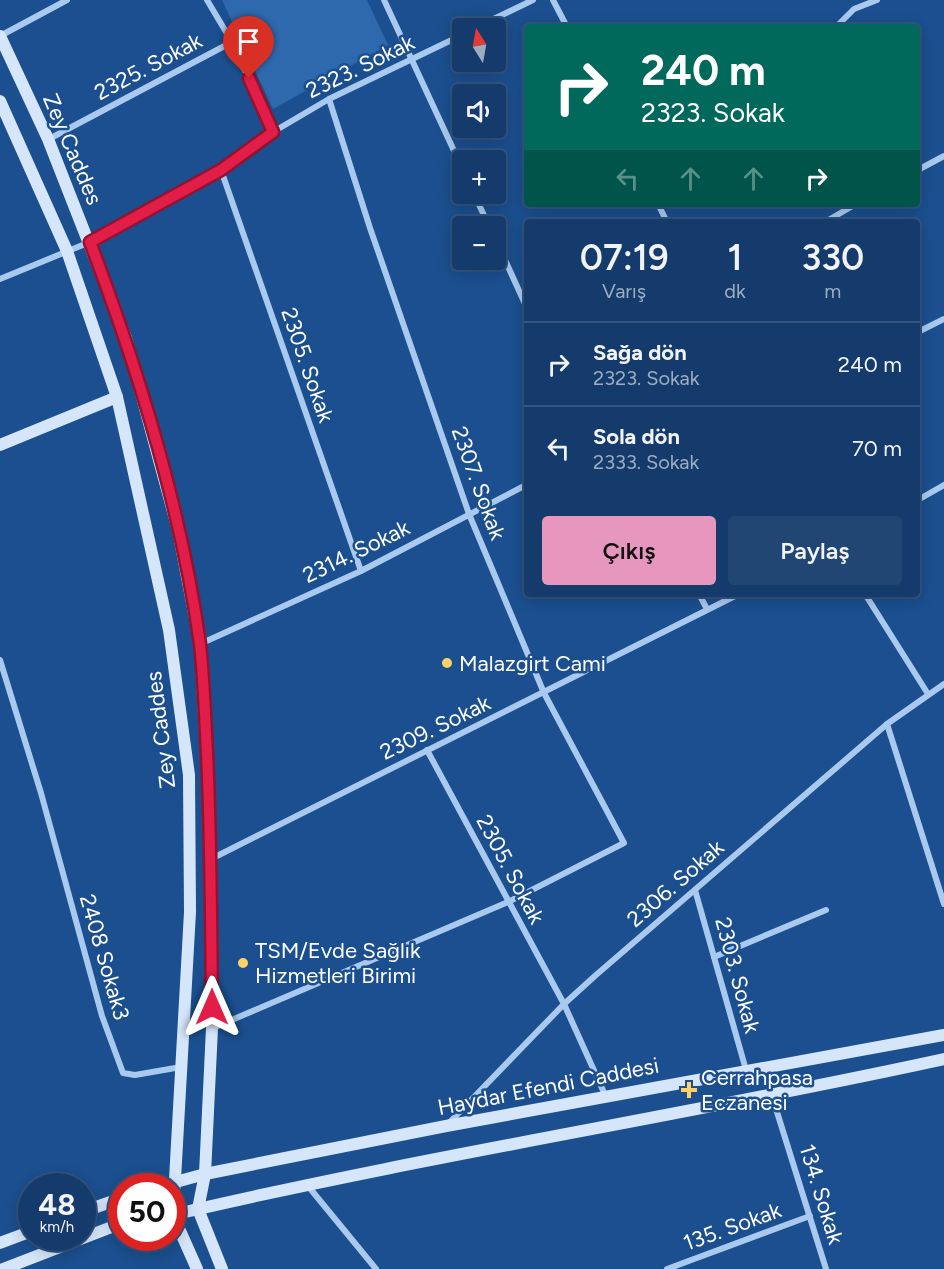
<!DOCTYPE html>
<html lang="tr">
<meta charset="utf-8">
<style>
:root{--surface:#143b6b;--page:#214673;--text:#f1f3f6;--muted:#9dadc1;--line:#33557e;--accent:#e797bd}
body{margin:0;font-family:Figtree,sans-serif;background:var(--page);color:var(--text);height:100vh;display:flex;flex-direction:column;font-size:22px;white-space:nowrap}
*{box-sizing:border-box;margin:0}
p{font-size:20px;color:var(--muted)}
.icon{flex:none;width:33px;height:33px;fill:none;stroke:currentColor;stroke-width:2;stroke-linecap:round;stroke-linejoin:round}
.map{position:relative;flex:1;overflow:hidden}
.sheet{position:absolute;left:524px;top:219px;width:396px;height:378px;display:flex;flex-direction:column;background:var(--surface);border-radius:6px;box-shadow:0 3px 15px #0003,0 0 0 2px var(--line)}
.sheet>*{flex:none}
.top-card{position:absolute;left:524px;top:24px;width:396px;height:183px;border-radius:6px;box-shadow:0 3px 15px #0003,0 0 0 2px var(--line);background:#00695c;color:#fff;overflow:hidden}
.needle{width:39px;rotate:349deg}
.buttons{position:absolute;left:452px;top:18px;display:grid;gap:12px}
.buttons a{display:grid;place-items:center;width:54px;height:54px;border-radius:6px;background:var(--surface);box-shadow:0 3px 15px #0003,0 0 0 2px var(--line);font-size:30px}
.speed{position:absolute;left:18px;top:1173px;display:flex;gap:12px;font-size:30px;font-weight:700;text-align:center}
.speed>*{display:grid;place-content:center;width:78px;height:78px;border-radius:50%;background:var(--surface);box-shadow:0 3px 15px #0003,0 0 0 2px var(--line);line-height:1}
.speed small{font-size:15px;font-weight:400}
.speed .limit{border:9px solid #d22;background:#fff;color:#111}
.pin{position:absolute;display:grid;place-items:center;width:51px;height:51px;color:#fff;margin:-62px -26px;border-radius:50% 50% 50% 0;rotate:-45deg;box-shadow:0 0 6px #0007}
.pin .icon{rotate:45deg}
.me{position:absolute;width:66px;margin:-33px;rotate:0deg;stroke-linejoin:round;filter:drop-shadow(0 0 4px #0008)}
.turn{display:flex;align-items:center;gap:21px;height:126px;padding:0 18px;font-size:27px}
.turn .icon{width:78px;height:78px;stroke-width:2.5}
.turn b{display:block;font-size:42px;line-height:51px}
.lanes{display:flex;align-items:center;height:57px;padding:0 18px;background:#0003;justify-content:center;gap:30px;direction:ltr}
.lanes .off{opacity:.35}
.eta{display:flex;justify-content:space-evenly;align-items:center;height:102px;text-align:center}
.eta b{font-size:36px;font-weight:600;line-height:42px}
.primary-button{display:flex;gap:12px;margin-top:auto;padding:12px 18px}
.primary-button a{flex:1;height:69px;border-radius:6px;background:var(--accent);color:#111;font-size:24px;font-weight:600;line-height:69px;text-align:center}
.primary-button a+a{background:var(--page);color:var(--text)}
ul{padding:0;list-style:none}
li{display:flex;align-items:center;gap:18px;height:84px;padding:0 18px;border-top:2px solid var(--line)}
li div{flex:1}
li b{display:block;font-size:22px}
li em{font-style:normal}
.map>svg:first-child{display:block}
.green{fill:#2e69ad}
.lines{fill:none;stroke-linecap:round;stroke-linejoin:round}
.street{stroke:#a9c9ee;stroke-width:6}
.secondary{stroke:#d6e6fa;stroke-width:12}
.route-casing{stroke:#92132f;stroke-width:15}
.route{stroke:#e11d48;stroke-width:10}
.poi-dot{fill:#ffd166;stroke:#1b4f8f;stroke-width:2}
.labels{text-anchor:middle;stroke-width:5;stroke-linejoin:round;paint-order:stroke}
.street-label{font-size:22px;fill:#fff;stroke:#1b4f8f}
.poi-label{font-size:22px;fill:#fff;stroke:#1b4f8f;text-anchor:start}
</style>
<div class="map">
<svg width="944" height="1269" viewBox="0 0 944 1269">
<rect width="100%" height="100%" fill="#1b4f8f"/>
<polygon class="green" points="222,0 367,0 388,45 273,109"/>
<g class="lines">
<g class="street">
<polyline points="207,0 232,42 273,132"/>
<polyline points="384,0 462,168"/>
<polyline points="553,0 567,27"/>
<polyline points="836,27 854,9 877,0"/>
<polyline points="475,28 533,0"/>
<polyline points="0,36 67,0"/>
<polyline points="49,139 232,42"/>
<polyline points="221,170 361,571"/>
<polyline points="916,171 944,156"/>
<polyline points="474,194 489,226"/>
<polyline points="658,204 667,222"/>
<polyline points="825,222 856,204"/>
<polyline points="495,238 526,306"/>
<polyline points="0,279 90,242 221,170 273,132 329,99 462,35"/>
<polyline points="916,333 944,319"/>
<polyline points="916,501 944,485"/>
<polyline points="699,594 707,609"/>
<polyline points="865,594 928,694"/>
<polyline points="200,644 361,571 526,485"/>
<polyline points="0,660 41,793 102,1016 123,1073 135,1075 181,1067"/>
<polyline points="887,724 944,904"/>
<polyline points="427,750 564,1004 606,1097"/>
<polyline points="211,859 739,594"/>
<polyline points="695,890 746,1070"/>
<polyline points="714,957 826,910"/>
<polyline points="213,1028 508,902 624,843 544,693 469,514 370,228 329,99"/>
<polyline points="772,1096 826,1269"/>
<polyline points="448,1124 564,1004 596,975 887,724 944,684"/>
<polyline points="308,1186 376,1269"/>
<polyline points="667,1269 810,1216"/>
</g>
<g class="secondary">
<polyline points="0,36 48,139 126,338 178,530 200,644 210,820 212,1028 205,1174 198,1209 222,1269"/>
<polyline points="0,101 67,251 117,397 169,630 189,775 190,912 173,1215 197,1269"/>
<polyline points="0,445 117,397"/>
<polyline points="161,1186 205,1174 446,1126 944,1035"/>
<polyline points="82,1212 122,1198"/>
<path d="M172 1215C428 1155 688 1115 944 1059"/>
<polyline points="0,1243 32,1231"/>
<polyline points="3,1269 122,1223"/>
</g>
</g>
<g class="lines">
<defs>
<path id="route" d="M212 1007C211 922 211 838 207 753 205 717 204 680 200 644 181 507 139 371 90 242L221 170 273 132 249 78"/>
</defs>
<use href="#route" class="route-casing"/>
<use href="#route" class="route"/>
</g>
<g class="poi-dot">
<circle cx="447" cy="663" r="6"/>
<circle cx="243" cy="963" r="6"/>
<path d="M686 1081h6v6h6v6h-6v6h-6v-6h-6v-6h6z"/>
</g>
<g class="labels">
<g class="street-label">
<text transform="translate(148 66) rotate(-28)" y="8">2325. Sokak</text>
<text transform="translate(360 66) rotate(-26)" y="8">2323. Sokak</text>
<text transform="translate(73 149) rotate(67)" y="8">Zey Caddes</text>
<text transform="translate(308 365) rotate(71)" y="8">2305. Sokak</text>
<text transform="translate(479 483) rotate(70)" y="8">2307. Sokak</text>
<text transform="translate(356 551) rotate(-26)" y="8">2314. Sokak</text>
<text transform="translate(435 727) rotate(-26)" y="8">2309. Sokak</text>
<text transform="translate(160 730) rotate(-97)" y="8">Zey Caddes</text>
<text transform="translate(511 869) rotate(62)" y="8">2305. Sokak</text>
<text transform="translate(675 883) rotate(-41)" y="8">2306. Sokak</text>
<text transform="translate(105 957) rotate(74)" y="8">2408 Sokak3</text>
<text transform="translate(738 975) rotate(75)" y="8">2303. Sokak</text>
<text transform="translate(548 1086) rotate(-11)" y="8">Haydar Efendi Caddesi</text>
<text transform="translate(822 1194) rotate(73)" y="8">134. Sokak</text>
<text transform="translate(732 1226) rotate(-20)" y="8">135. Sokak</text>
</g>
<g class="poi-label">
<text x="459" y="671">Malazgirt Cami</text>
<text x="255" y="958">TSM/Evde Sağlık<tspan x="255" dy="25">Hizmetleri Birimi</tspan></text>
<text x="701" y="1085">Cerrahpasa<tspan x="701" dy="25">Eczanesi</tspan></text>
</g>
</g>
</svg>
<div class="buttons">
<a><svg class="needle" viewBox="-14 -14 28 28"><path d="M0-13l5 13h-10z" fill="#e53935"/><path d="M0 13l5-13h-10z" fill="#9dadc1"/></svg></a>
<a><svg class="icon" aria-label="sound" viewBox="0 0 24 24"><path d="M4 9h4l5-4v14l-5-4H4zM17 9q2 3 0 6"/></svg></a>
<a>+</a>
<a>−</a>
</div>
<div class="speed"><div>48<small>km/h</small></div><div class="limit">50</div></div>
<div class="pin" style="left:249px;top:78px;background:#d93025"><svg class="icon" aria-label="arrive" viewBox="0 0 24 24"><path d="M6 21V4h12l-3 4 3 4H6"/></svg></div>
<svg class="me" style="left:212px;top:1007px" viewBox="-20 -20 40 40"><path d="M0-17L14 15 0 8-14 15z" fill="#e11d48" stroke="#fff" stroke-width="4"/></svg>
<div class="top-card">
<div class="turn"><svg class="icon" aria-label="right" viewBox="0 0 24 24"><path d="M7 20v-9h11M14 6l5 5-5 5"/></svg><div><b>240 m</b>2323. Sokak</div></div>
<div class="lanes"><svg class="icon off" aria-label="left" viewBox="0 0 24 24"><path d="M17 20v-9H6M10 6l-5 5 5 5"/></svg><svg class="icon off" aria-label="ahead" viewBox="0 0 24 24"><path d="M12 20V5M6 11l6-6 6 6"/></svg><svg class="icon off" aria-label="ahead" viewBox="0 0 24 24"><path d="M12 20V5M6 11l6-6 6 6"/></svg><svg class="icon" aria-label="right" viewBox="0 0 24 24"><path d="M7 20v-9h11M14 6l5 5-5 5"/></svg></div>
</div>
<section class="sheet">
<div class="eta">
<div><b>07:19</b><p>Varış</p></div>
<div><b>1</b><p>dk</p></div>
<div><b>330</b><p>m</p></div>
</div>
<ul>
<li><svg class="icon" aria-label="right" viewBox="0 0 24 24"><path d="M7 20v-9h11M14 6l5 5-5 5"/></svg><div><b>Sağa dön</b><p>2323. Sokak</p></div><em>240 m</em></li>
<li><svg class="icon" aria-label="left" viewBox="0 0 24 24"><path d="M17 20v-9H6M10 6l-5 5 5 5"/></svg><div><b>Sola dön</b><p>2333. Sokak</p></div><em>70 m</em></li>
</ul>
<div class="primary-button"><a>Çıkış</a><a>Paylaş</a></div>
</section>
</div>
